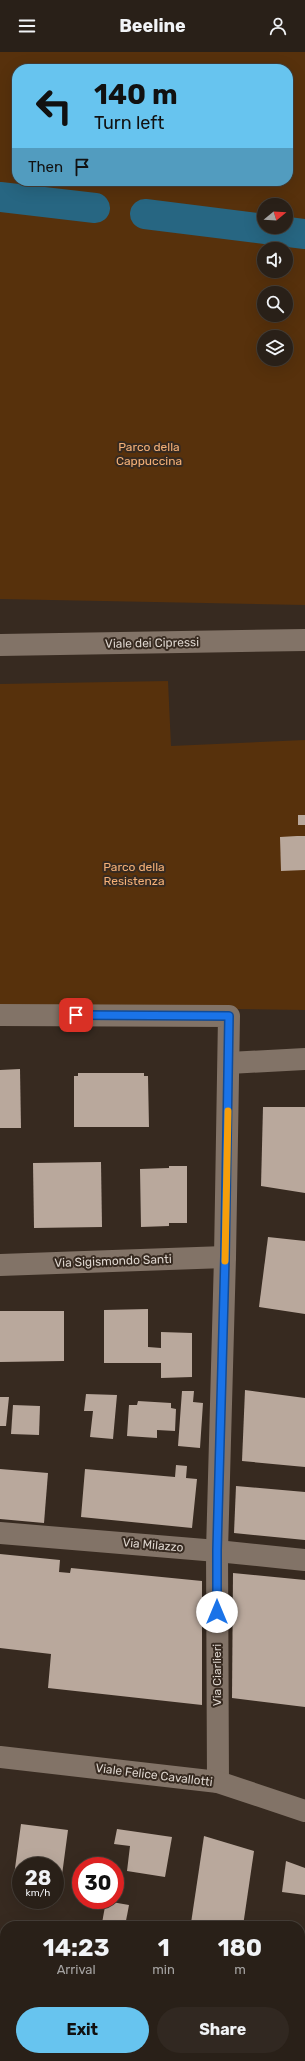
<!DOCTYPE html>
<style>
:root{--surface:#292018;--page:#312821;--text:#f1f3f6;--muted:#a5a3a2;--line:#453e37;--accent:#67c4ef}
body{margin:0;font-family:Rubik,sans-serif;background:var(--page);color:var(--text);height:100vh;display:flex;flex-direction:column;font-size:15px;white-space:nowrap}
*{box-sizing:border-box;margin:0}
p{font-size:13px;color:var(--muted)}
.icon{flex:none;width:22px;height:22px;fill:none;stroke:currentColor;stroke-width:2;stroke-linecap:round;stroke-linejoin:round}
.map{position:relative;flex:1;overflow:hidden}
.sheet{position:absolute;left:0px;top:1869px;width:305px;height:140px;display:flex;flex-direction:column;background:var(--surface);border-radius:16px 16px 0 0;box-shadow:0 4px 16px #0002,0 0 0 1px var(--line)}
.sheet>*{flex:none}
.top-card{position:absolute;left:12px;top:12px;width:281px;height:122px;border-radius:16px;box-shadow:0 4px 16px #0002,0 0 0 1px var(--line);background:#67c4ef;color:#111;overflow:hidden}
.needle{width:26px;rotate:72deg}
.tools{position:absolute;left:257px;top:146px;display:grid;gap:8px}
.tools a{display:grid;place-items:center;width:36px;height:36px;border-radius:50%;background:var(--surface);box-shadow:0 4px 16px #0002,0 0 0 1px var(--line);font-size:20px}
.speed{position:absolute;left:12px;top:1805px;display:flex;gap:8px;font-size:20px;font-weight:700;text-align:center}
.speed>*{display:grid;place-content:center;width:52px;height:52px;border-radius:50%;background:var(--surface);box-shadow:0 4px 16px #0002,0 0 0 1px var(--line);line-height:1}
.speed small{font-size:10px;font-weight:400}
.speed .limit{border:6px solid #d22;background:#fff;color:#111}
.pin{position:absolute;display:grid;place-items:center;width:34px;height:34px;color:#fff;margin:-17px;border-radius:8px;box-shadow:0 2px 6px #0006}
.me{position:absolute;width:44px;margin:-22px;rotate:0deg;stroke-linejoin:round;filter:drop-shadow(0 0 3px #0008)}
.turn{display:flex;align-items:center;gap:14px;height:84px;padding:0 16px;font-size:18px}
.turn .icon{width:52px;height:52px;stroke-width:2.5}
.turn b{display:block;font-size:28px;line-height:34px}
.then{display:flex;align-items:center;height:38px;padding:0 16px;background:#0003;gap:8px;font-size:15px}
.eta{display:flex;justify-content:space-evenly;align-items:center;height:68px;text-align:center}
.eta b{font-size:24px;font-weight:700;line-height:28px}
.cta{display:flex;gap:8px;margin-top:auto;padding:8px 16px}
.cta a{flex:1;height:46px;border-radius:24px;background:var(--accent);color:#111;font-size:16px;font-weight:700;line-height:46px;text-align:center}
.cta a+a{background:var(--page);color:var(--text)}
header{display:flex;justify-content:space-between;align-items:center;height:52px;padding:0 16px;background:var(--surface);font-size:18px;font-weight:700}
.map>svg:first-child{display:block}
.green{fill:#57310c;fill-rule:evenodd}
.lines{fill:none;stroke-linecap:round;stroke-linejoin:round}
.canal{stroke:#276682;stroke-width:30}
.building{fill:#b9a89c}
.minor{stroke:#827367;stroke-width:22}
.tertiary{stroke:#827367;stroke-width:22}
.route-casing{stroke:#114b97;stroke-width:10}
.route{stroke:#1a73e8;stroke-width:7}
.slow{stroke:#f59e0b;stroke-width:7}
.labels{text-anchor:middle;stroke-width:4;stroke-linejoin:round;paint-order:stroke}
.park-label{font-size:12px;fill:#f4b077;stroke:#372a20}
.street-label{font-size:12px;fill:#ddd5ce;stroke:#372a20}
</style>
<header><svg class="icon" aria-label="menu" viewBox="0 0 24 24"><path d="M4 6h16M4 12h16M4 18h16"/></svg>Beeline<svg class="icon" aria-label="person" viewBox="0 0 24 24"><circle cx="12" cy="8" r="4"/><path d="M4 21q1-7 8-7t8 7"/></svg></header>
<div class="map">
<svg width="305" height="2009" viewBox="0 0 305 2009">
<rect width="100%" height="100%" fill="#372a20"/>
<g class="green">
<path d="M0 0H305V553L0 547ZM17 17H288V129H17ZM264 153H286V175H264ZM264 197H286V219H264ZM264 241H286V263H264ZM264 285H286V307H264Z"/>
<polygon points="168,629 171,694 305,688 305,958 0,954 0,632"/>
</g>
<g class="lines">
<g class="canal">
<polyline points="0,145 95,156"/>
<polyline points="145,162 305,182"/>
</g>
</g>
<g class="building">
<rect x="298" y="763" width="7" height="10"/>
<polygon points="297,784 305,784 305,818 281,819 280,785"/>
<polygon points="20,1017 21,1076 0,1076 0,1018"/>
<polygon points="78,1021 144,1021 144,1024 148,1024 149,1075 74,1075 74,1024 78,1024"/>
<polygon points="263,1055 305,1055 305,1141 261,1134"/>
<polygon points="101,1110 102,1175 34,1176 33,1111"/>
<polygon points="169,1114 187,1114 187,1171 169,1171 169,1174 141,1175 140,1117 169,1116"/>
<polygon points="268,1185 305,1189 305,1262 259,1255"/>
<polygon points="148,1257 148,1295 161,1296 161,1280 192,1281 192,1325 161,1326 161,1311 104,1311 104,1258"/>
<polygon points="0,1259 64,1259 64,1309 0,1310"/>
<polygon points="245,1338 305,1346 305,1415 242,1409"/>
<polygon points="182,1339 194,1339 193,1350 203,1351 200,1396 178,1394"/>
<polygon points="86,1342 117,1343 113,1387 90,1385 93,1359 84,1359"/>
<polygon points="0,1345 9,1345 6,1374 0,1374"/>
<polygon points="138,1349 171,1351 171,1356 176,1357 175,1379 157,1378 157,1386 127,1384 129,1353 137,1353"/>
<polygon points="13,1353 40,1354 39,1383 11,1382"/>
<polygon points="176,1413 187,1414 186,1426 197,1427 192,1476 81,1465 85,1417 175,1425"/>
<polygon points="0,1417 48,1421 44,1471 0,1467"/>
<polygon points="236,1434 305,1440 305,1488 234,1481"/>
<polygon points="0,1502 60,1508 59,1520 70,1521 71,1516 202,1529 202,1653 48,1636 51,1602 0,1596"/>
<polygon points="233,1521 305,1528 305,1655 232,1646"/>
<polygon points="21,1772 68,1778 60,1838 55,1837 55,1814 21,1814 21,1832 13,1831"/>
<polygon points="117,1777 172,1785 165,1825 127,1819 130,1794 114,1792"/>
<polygon points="204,1784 254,1799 243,1874 210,1874 191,1871"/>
<polygon points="286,1809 305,1816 305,1843 282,1840"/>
<polygon points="106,1849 129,1853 125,1874 102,1871"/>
<polygon points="4,1877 5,1877 5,1924 0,1923 0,1901"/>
<rect x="300" y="1947" width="5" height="42"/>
<polygon points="58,2004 74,2004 73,2009 58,2009"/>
<polygon points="151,2004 156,2004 180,2009 150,2009"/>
</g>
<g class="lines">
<g class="minor">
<polyline points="0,593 305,588"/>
<polyline points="0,963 229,964 225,1205 217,1499 218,1730"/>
<polyline points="229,1011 305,1007"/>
<polyline points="0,1213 225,1205"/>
<polyline points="0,1481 217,1499 305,1508"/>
</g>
<polyline class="tertiary" points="0,1705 218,1730 305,1759"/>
</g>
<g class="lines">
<defs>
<polyline id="route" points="76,963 229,964 225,1205 217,1498 217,1560"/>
</defs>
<use href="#route" class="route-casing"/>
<use href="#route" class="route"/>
<polyline class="slow" points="225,1209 228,1059"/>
</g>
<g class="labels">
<g class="park-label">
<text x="149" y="399">Parco della<tspan x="149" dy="14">Cappuccina</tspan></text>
<text x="134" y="819">Parco della<tspan x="134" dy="14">Resistenza</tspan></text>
</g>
<g class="street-label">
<text transform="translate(152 591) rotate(-1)" y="4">Viale dei Cipressi</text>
<text transform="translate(113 1209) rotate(-2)" y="4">Via Sigismondo Santi</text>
<text transform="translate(153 1493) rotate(5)" y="4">Via Milazzo</text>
<text transform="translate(217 1623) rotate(-90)" y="4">Via Ciarlieri</text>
<text transform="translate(154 1723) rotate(7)" y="4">Viale Felice Cavallotti</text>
</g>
</g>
</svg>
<div class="tools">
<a><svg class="needle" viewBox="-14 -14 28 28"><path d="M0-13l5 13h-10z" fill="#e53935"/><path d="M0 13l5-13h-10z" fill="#a5a3a2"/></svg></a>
<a><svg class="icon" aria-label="sound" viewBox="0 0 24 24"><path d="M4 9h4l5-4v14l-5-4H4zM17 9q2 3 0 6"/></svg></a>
<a><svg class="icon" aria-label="search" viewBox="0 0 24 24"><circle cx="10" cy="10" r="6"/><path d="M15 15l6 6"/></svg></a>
<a><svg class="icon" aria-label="layers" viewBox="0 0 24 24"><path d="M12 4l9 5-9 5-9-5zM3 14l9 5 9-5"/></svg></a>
</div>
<div class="speed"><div>28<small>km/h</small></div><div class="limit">30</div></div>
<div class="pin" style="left:76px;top:963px;background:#d93025"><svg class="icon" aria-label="arrive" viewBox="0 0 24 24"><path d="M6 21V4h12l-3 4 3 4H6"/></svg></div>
<svg class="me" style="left:217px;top:1560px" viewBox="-20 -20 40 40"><circle r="19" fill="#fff"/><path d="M0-13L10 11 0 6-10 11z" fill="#1a73e8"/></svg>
<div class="top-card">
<div class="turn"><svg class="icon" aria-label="left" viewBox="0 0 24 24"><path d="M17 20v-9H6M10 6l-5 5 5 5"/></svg><div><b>140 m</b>Turn left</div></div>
<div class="then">Then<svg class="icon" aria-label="arrive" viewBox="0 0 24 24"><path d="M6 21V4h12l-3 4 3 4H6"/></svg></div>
</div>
<section class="sheet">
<div class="eta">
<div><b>14:23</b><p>Arrival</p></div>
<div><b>1</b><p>min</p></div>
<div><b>180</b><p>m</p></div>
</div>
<div class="cta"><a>Exit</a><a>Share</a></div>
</section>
</div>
